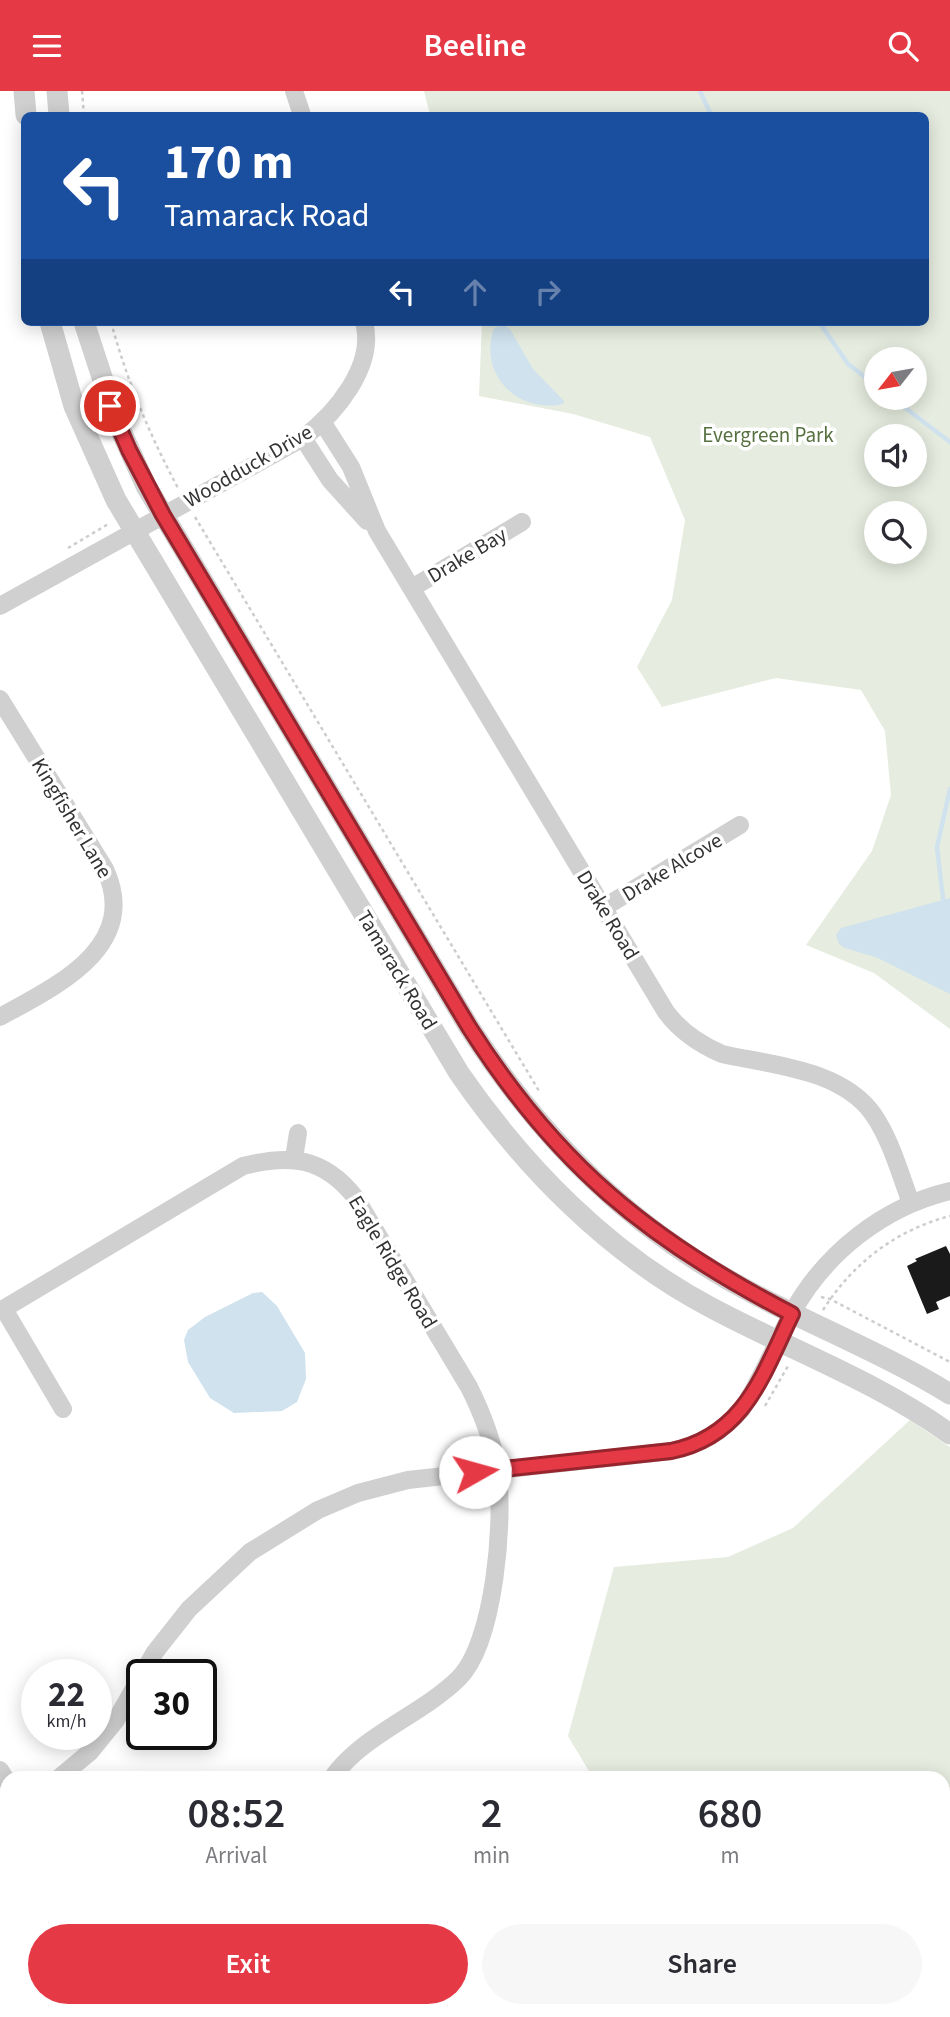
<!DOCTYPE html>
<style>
:root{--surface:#fff;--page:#f7f7f7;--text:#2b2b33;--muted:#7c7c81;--accent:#e63946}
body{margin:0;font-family:"Source Sans 3",sans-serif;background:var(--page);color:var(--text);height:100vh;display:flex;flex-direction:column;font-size:26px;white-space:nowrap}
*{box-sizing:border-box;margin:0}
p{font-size:23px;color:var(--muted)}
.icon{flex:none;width:38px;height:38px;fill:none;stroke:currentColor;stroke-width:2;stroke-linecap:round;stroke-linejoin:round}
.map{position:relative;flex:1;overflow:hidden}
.side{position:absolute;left:0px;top:1680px;width:950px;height:247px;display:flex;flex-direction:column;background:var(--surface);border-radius:21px 21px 0 0;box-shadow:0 4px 18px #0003}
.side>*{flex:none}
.hud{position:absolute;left:21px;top:21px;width:908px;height:214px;border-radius:10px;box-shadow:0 4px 18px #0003;background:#1a4fa0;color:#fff;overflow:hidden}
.needle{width:46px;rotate:239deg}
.controls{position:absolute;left:864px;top:256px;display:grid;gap:14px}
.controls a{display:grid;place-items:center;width:63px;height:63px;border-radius:50%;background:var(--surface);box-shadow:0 4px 18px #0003;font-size:35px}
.speed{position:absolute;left:21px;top:1568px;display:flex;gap:14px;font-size:35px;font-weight:700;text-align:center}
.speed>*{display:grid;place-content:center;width:91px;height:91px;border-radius:50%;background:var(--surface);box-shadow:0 4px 18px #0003;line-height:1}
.speed small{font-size:18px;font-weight:400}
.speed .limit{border:4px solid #111;border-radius:10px;background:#fff;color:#111}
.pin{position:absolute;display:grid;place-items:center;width:60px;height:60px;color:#fff;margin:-30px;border:4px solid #fff;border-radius:50%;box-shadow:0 2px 7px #0007}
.me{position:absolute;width:77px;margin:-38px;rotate:83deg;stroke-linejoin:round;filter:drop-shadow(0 0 5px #0008)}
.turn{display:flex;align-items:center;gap:24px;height:147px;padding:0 28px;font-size:32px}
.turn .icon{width:91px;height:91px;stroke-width:2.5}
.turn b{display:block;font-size:49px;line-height:60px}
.lanes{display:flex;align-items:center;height:66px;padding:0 28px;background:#0003;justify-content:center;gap:35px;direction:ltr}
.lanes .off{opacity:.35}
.eta{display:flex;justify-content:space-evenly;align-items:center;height:119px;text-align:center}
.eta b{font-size:42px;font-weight:600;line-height:49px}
.action{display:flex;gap:14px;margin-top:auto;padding:14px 28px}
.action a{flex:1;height:80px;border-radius:42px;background:var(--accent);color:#fff;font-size:28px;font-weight:600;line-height:80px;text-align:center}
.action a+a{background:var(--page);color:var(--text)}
header{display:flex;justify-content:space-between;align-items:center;height:91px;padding:0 28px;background:var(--accent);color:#fff;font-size:32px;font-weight:600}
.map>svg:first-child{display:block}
.green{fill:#e6ecdf;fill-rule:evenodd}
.water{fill:#cfe2ee}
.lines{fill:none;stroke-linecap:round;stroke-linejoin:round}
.stream{stroke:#cfe2ee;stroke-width:4.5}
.building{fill:#1a1a1a}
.path{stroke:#cdcdcd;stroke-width:2.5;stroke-dasharray:3.5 3.5;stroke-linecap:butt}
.service{stroke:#d0d0d0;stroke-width:9}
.minor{stroke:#d0d0d0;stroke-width:18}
.tertiary{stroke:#d0d0d0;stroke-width:21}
.route-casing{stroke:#96252e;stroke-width:18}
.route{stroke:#e63946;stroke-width:12}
.labels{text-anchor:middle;stroke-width:7;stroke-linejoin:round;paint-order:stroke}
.park-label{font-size:21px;fill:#56703f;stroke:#fff}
.street-label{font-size:21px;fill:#333;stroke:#fff}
</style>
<header><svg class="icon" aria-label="menu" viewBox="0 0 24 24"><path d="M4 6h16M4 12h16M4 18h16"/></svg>Beeline<svg class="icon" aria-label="search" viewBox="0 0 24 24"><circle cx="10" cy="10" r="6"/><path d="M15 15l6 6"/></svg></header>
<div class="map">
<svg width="950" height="1926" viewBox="0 0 950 1926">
<rect width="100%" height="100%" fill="#fff"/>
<g class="green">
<path d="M424 0H950V938L874 882 806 854 872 760 891 704 885 640 861 599 776 587 662 616 637 576 672 509 685 429 650 346 573 323 479 305 482 231H926V24H430ZM877 268H915V306H877ZM877 345H915V383H877ZM877 422H915V460H877Z"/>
<polygon points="910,1329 950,1356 950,1729 943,1733 943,1687 593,1687 568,1645 614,1476 728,1466 793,1437"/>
</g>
<g class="water">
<path d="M503 234 510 238 533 278 564 310 563 313C516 323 478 282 494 237Z"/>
<polygon points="950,807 950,903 878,867 845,857 839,853 836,844 841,837"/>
<polygon points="262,1201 277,1215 305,1262 306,1288 297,1311 282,1320 234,1322 210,1307 188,1271 184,1249 188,1239 205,1226 253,1202"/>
</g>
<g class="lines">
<g class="stream">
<polyline points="700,0 711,24"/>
<polyline points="819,231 848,273 877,295"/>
<polyline points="891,306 950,351"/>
<polyline points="943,808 937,756 950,698"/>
</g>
</g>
<polygon class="building" points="946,1155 950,1163 950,1205 936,1211 939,1218 927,1223 907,1175 917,1170 915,1168"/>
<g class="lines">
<g class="path">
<polyline points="82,0 84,24"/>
<path d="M111 231C127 290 150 345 179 399"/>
<polyline points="195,426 539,1000"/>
<polyline points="68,457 110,432"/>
<polyline points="821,1206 830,1208 950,1271"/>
<path d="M823 1219C853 1172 896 1139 950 1125"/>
<polyline points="765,1315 788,1275"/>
</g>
<g class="service">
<polyline points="943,1888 950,1884"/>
<polyline points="880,1926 890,1920"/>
</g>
<g class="minor">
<polyline points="294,0 302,24"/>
<path d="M323 332 351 376 377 440 666 921C681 941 699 953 722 963 771 974 841 978 873 1023 891 1049 900 1083 911 1112"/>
<polyline points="303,347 330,389 367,430"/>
<polyline points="412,497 522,431"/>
<path d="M0 515 303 347C335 323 376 275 364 231"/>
<path d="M0 608 105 778C141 856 56 895 0 926"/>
<polyline points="603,817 740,734"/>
<polyline points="294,1067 298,1042"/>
<polyline points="4,1218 63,1318"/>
<path d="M0 1220 243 1075C290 1063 323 1066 355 1106L469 1296C482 1322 492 1347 497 1376 505 1425 495 1553 458 1588 421 1624 361 1645 332 1687"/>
<polyline points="0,1679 7,1690"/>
<path d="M59 1687 90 1661 116 1629 155 1561 189 1518 250 1461 318 1419 358 1402 408 1389 672 1360C702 1353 722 1341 742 1318 762 1288 775 1254 792 1222 825 1162 883 1116 950 1100"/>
<polyline points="0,1725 7,1721"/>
<polyline points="143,1920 147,1926"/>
<polyline points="389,1922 396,1920"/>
</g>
<g class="tertiary">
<polyline points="24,0 26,24"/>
<polyline points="57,0 59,24"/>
<path d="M50 231 74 315 116 409 459 982C524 1076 608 1162 710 1216 790 1259 876 1290 950 1343"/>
<path d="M84 231 116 329 146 395 469 936C544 1052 633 1140 756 1204 821 1238 888 1265 950 1303"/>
</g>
</g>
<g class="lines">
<defs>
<path id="route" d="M110 315 129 359 163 424 469 936C556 1073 648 1149 792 1223 763 1283 745 1345 671 1360L475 1381"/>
</defs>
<use href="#route" class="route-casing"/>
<use href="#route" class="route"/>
</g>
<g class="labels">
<g class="park-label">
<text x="768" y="351">Evergreen Park</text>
</g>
<g class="street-label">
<text transform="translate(248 375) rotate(-30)" y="7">Woodduck Drive</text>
<text transform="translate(467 464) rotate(-31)" y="7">Drake Bay</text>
<text transform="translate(72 727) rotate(59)" y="7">Kingfisher Lane</text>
<text transform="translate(672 776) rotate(-31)" y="7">Drake Alcove</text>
<text transform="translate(608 824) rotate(59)" y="7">Drake Road</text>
<text transform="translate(397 879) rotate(59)" y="7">Tamarack Road</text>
<text transform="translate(393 1171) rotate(59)" y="7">Eagle Ridge Road</text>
</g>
</g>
</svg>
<div class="controls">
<a><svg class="needle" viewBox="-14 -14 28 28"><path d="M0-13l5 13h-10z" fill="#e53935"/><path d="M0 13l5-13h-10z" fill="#7c7c81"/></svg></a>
<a><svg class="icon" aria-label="sound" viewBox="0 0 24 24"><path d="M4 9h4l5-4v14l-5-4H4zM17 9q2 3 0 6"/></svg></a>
<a><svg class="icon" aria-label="search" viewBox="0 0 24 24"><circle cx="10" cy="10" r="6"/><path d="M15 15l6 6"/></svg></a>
</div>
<div class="speed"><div>22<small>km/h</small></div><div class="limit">30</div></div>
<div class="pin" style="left:110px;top:315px;background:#d93025"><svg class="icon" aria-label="arrive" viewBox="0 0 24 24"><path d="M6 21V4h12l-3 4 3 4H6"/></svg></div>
<svg class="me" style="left:475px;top:1381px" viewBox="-20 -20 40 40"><circle r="19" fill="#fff"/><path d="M0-13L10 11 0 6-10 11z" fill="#e63946"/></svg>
<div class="hud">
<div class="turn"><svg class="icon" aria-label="left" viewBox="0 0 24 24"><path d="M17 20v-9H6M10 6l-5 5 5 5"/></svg><div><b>170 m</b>Tamarack Road</div></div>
<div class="lanes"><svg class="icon" aria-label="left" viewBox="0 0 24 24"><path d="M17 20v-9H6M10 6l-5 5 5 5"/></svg><svg class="icon off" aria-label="ahead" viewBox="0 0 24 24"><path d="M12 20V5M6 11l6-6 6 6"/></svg><svg class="icon off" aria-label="right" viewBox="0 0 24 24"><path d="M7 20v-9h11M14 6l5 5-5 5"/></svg></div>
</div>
<section class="side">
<div class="eta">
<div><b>08:52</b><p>Arrival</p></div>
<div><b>2</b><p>min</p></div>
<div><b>680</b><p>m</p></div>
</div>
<div class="action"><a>Exit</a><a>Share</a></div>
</section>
</div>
